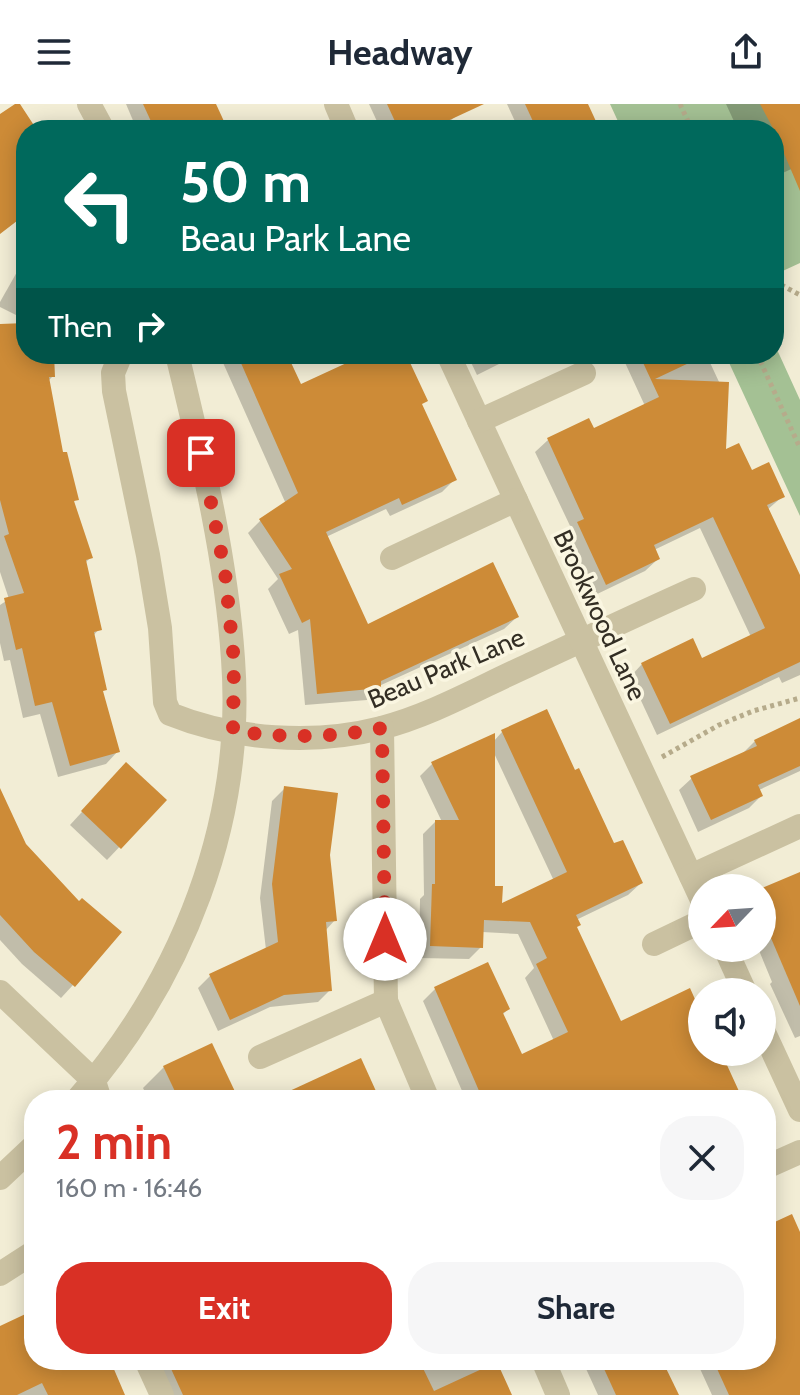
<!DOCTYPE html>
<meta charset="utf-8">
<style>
:root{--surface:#fff;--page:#f6f6f7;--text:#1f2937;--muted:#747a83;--accent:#d93025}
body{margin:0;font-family:Cabin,sans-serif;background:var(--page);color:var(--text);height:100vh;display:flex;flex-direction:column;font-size:30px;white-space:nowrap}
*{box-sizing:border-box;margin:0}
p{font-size:26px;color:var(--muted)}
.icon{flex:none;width:44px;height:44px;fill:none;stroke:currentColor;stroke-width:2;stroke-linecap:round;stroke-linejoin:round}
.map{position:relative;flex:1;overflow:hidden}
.details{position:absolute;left:24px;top:986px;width:752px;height:280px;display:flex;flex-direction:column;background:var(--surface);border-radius:32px;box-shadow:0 4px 20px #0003}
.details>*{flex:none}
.top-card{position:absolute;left:16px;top:16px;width:768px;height:244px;border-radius:32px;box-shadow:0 4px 20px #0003;background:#00695c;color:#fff;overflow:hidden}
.needle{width:52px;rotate:245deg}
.controls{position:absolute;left:688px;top:770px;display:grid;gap:16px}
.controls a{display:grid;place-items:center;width:88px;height:88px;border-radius:50%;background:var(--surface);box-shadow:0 4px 20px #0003;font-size:40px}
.pin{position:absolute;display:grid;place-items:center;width:68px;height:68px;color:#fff;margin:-34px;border-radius:16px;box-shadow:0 4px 12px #0006}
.me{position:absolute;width:88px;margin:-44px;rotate:0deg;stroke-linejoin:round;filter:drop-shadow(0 0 6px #0008)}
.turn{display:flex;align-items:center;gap:28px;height:168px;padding:0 32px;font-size:36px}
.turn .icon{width:104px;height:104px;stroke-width:2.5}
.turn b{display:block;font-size:56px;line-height:68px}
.then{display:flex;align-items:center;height:76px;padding:0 32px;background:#0003;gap:16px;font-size:30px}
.round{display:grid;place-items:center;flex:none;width:84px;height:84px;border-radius:32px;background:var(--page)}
.summary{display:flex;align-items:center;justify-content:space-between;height:136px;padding:0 32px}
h1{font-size:48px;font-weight:700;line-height:60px;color:var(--accent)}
.button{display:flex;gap:16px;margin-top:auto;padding:16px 32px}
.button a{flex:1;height:92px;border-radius:32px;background:var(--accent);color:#fff;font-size:32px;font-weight:700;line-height:92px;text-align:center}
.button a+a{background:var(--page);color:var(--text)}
header{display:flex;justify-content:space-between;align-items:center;height:104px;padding:0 32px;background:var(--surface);font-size:36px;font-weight:700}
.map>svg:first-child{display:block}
.green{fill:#a4c194}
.shadow{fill:#0003;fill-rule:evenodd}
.building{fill:#cd8b37}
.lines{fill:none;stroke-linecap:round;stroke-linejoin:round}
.path{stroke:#b6ab8b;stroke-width:5;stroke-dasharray:4 4;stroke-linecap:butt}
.minor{stroke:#cac1a1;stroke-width:24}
.route{stroke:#d93025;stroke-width:14;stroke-dasharray:0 25.2}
.labels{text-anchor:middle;stroke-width:7;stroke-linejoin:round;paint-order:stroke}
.street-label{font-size:26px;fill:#332e24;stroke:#faf6e1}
</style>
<header><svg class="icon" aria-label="menu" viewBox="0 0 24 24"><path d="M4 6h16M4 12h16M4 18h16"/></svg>Headway<svg class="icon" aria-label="share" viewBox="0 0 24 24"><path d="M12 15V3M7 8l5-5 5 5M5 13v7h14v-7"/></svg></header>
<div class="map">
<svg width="800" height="1291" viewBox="0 0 800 1291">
<rect width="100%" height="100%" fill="#f2edd5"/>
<g class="green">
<polygon points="610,0 800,0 800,159 774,171 774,26 622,26"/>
<polygon points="774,239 800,296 800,412 725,250 774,250"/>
</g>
<g class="shadow">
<polygon points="126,0 214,0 226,26 137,26"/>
<polygon points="369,0 451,0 456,12 439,26 381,26"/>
<polygon points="507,0 585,0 597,26 519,26"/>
<polygon points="726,0 800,0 800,61 774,73 774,26 738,26"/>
<polygon points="26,152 26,216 0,203 0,198"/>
<polygon points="26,221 26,250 52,250 53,272 47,278 61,351 76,395 73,399 91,453 84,460 99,525 93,532 105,585 101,589 118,647 106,660 58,673 40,610 23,614 10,556 4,557 0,539 0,501 9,495 0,468 0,222"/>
<polygon points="221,250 284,250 300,283 371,250 404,250 420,301 455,375 442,388 390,412 386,405 326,433 367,522 517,513 504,525 379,582 367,596 305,601 298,526 289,530 268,485 278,475 248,429 260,417 286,400 220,252"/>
<polygon points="467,250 519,250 477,271"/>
<polygon points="621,250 706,250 720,280 724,348 782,393 767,406 800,476 800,571 782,579 779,573 657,631 630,573 642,560 701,556 751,533 700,424 654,446 658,455 645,467 593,492 565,432 572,426 535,348 548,336 588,317 593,327 645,302"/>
<polygon points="800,618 800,667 759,686 761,692 749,704 698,728 679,686 692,674 742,650 755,637"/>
<path d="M502 628 575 668 613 742 641 779 628 791 576 816 575 824 620 919 702 915V948H718L741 996H466L423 897 435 885 508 905 502 911 521 952 554 937 525 874 534 864 518 830 482 828 481 843 469 855 419 854 420 795 424 791 423 730 435 718H442L420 672 433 659 493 638ZM493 647 554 777 500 802 493 784Z"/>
<polygon points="114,673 164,696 107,756 70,721"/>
<polygon points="285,684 328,751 335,816 325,827 330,886 318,898 270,903 218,927 198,884 210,872 266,846 260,794 272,697"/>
<polygon points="0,698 73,881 61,894 22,860 0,836"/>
<polygon points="800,777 800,932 795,934 770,880 772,878 758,844 762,844 762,786"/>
<polygon points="164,963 237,996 149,996 143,984"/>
<polygon points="766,1124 800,1132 800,1291 712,1291 696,1256 766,1256"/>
<polygon points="34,1207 34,1256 108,1256 123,1291 0,1291 0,1223"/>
<polygon points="136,1256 494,1256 510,1291 152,1291"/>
<polygon points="582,1256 660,1256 676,1291 598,1291"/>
</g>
<g class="building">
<polygon points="15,0 20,0 37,26 26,26 26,110 0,130 0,10"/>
<polygon points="143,0 216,0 228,26 155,26"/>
<polygon points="387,0 484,0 428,26 399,26"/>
<polygon points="525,0 588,0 600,26 537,26"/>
<polygon points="760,0 800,0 800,87 774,26"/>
<polygon points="26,219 26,250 54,250 55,273 49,273 63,348 67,348 79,396 74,397 93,454 86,456 102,526 94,528 107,586 103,587 120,648 70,662 52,598 35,602 22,544 16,546 4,494 24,489 4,432 9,430 0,396 0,220"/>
<polygon points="237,250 287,250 301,280 366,250 406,250 428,297 422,300 457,376 402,401 399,394 326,428 368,520 493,458 519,513 381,577 381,584 317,590 310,515 302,519 279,470 292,465 259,415 298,389"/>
<polygon points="639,250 708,250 655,275 729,278 726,345 739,339 752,366 769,358 785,393 767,401 800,471 800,558 670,620 641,559 693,534 702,554 765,524 713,413 654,441 660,455 606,481 577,418 584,415 547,334 589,314 594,324 659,293"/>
<polygon points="547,605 575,666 579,664 614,739 623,736 643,779 576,811 581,821 577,823 621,917 690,884 702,911 702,948 721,948 743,996 483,996 434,883 488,858 510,905 503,909 522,950 568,928 536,860 547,854 530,818 484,816 483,844 430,842 432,780 435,780 435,716 459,716 431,658 495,629 495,782 503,782 502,799 567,768 501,626"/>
<polygon points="800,614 800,662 758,681 763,692 711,716 690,672 757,642 754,636"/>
<polygon points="126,658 167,696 121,745 81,707"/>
<polygon points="284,682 338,689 330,751 337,817 326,818 332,887 284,891 230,916 209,870 278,838 272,780"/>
<polygon points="0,684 26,740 79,797 82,794 122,828 75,883 34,848 0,811"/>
<polygon points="800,768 800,902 762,813 762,784"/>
<polygon points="212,939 239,996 179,996 163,962"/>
<polygon points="361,954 380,996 270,996"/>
<polygon points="792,1110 800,1128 800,1291 729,1291 713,1256 766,1256 766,1122"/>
<polygon points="34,1206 34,1256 110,1256 125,1291 48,1291 42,1279 17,1291 0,1291 0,1222"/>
<polygon points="167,1256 419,1256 434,1287 497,1258 512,1291 183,1291"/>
<polygon points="600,1256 662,1256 679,1291 616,1291"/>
</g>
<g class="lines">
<g class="path">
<polyline points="680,0 692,26"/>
<polyline points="774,177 800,191"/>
<polyline points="757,250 800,344"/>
<polyline points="662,653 719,621 753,607 800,594"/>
</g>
<g class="minor">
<polyline points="89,0 103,26"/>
<polyline points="336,0 347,26"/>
<path d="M121 250 113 269 114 287 148 451 160 524 165 598 170 610C234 636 315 641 381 624 432 611 480 583 527 562 583 536 638 510 694 485"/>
<polyline points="448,250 702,796"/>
<polyline points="479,317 584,269"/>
<polyline points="392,454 516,396"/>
<polyline points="382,624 386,897 428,996"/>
<polyline points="691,772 800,722"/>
<polyline points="654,840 702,817"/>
<polyline points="725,844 745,888"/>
<polyline points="0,888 94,977 100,996"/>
<polyline points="762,924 800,1006"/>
<polyline points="260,953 386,897"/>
<path d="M77 996C183 875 245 717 233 555 226 451 201 350 177 250"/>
<polyline points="766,1063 800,1048"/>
<polyline points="0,1074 34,1042"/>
<polyline points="0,1170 34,1148"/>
<polyline points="146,1256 162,1291"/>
<polyline points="543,1256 558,1291"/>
</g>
</g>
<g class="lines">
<path class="route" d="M201 349 225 468 234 557 233 627C284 634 332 634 382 624L385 835"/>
</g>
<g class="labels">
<g class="street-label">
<text transform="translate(600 511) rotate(65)" y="9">Brookwood Lane</text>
<text transform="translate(446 564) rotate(-23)" y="9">Beau Park Lane</text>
</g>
</g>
</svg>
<div class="controls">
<a><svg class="needle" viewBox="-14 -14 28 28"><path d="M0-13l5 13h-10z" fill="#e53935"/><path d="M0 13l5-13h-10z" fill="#747a83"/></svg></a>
<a><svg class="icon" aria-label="sound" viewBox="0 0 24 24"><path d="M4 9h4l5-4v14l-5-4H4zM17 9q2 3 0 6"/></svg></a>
</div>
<div class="pin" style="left:201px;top:349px;background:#d93025"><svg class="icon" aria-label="arrive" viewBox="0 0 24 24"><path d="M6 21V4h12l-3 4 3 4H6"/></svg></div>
<svg class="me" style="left:385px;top:835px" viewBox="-20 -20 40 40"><circle r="19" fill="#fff"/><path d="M0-13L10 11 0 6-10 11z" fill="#d93025"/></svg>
<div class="top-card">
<div class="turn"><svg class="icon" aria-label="left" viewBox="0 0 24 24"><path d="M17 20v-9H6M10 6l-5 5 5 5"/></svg><div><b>50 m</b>Beau Park Lane</div></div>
<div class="then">Then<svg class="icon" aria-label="right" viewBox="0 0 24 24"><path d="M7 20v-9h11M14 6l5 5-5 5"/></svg></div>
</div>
<section class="details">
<div class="summary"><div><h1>2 min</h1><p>160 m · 16:46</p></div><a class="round"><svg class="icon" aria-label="close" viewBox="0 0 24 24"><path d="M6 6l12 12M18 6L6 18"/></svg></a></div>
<div class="button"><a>Exit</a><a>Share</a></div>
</section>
</div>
